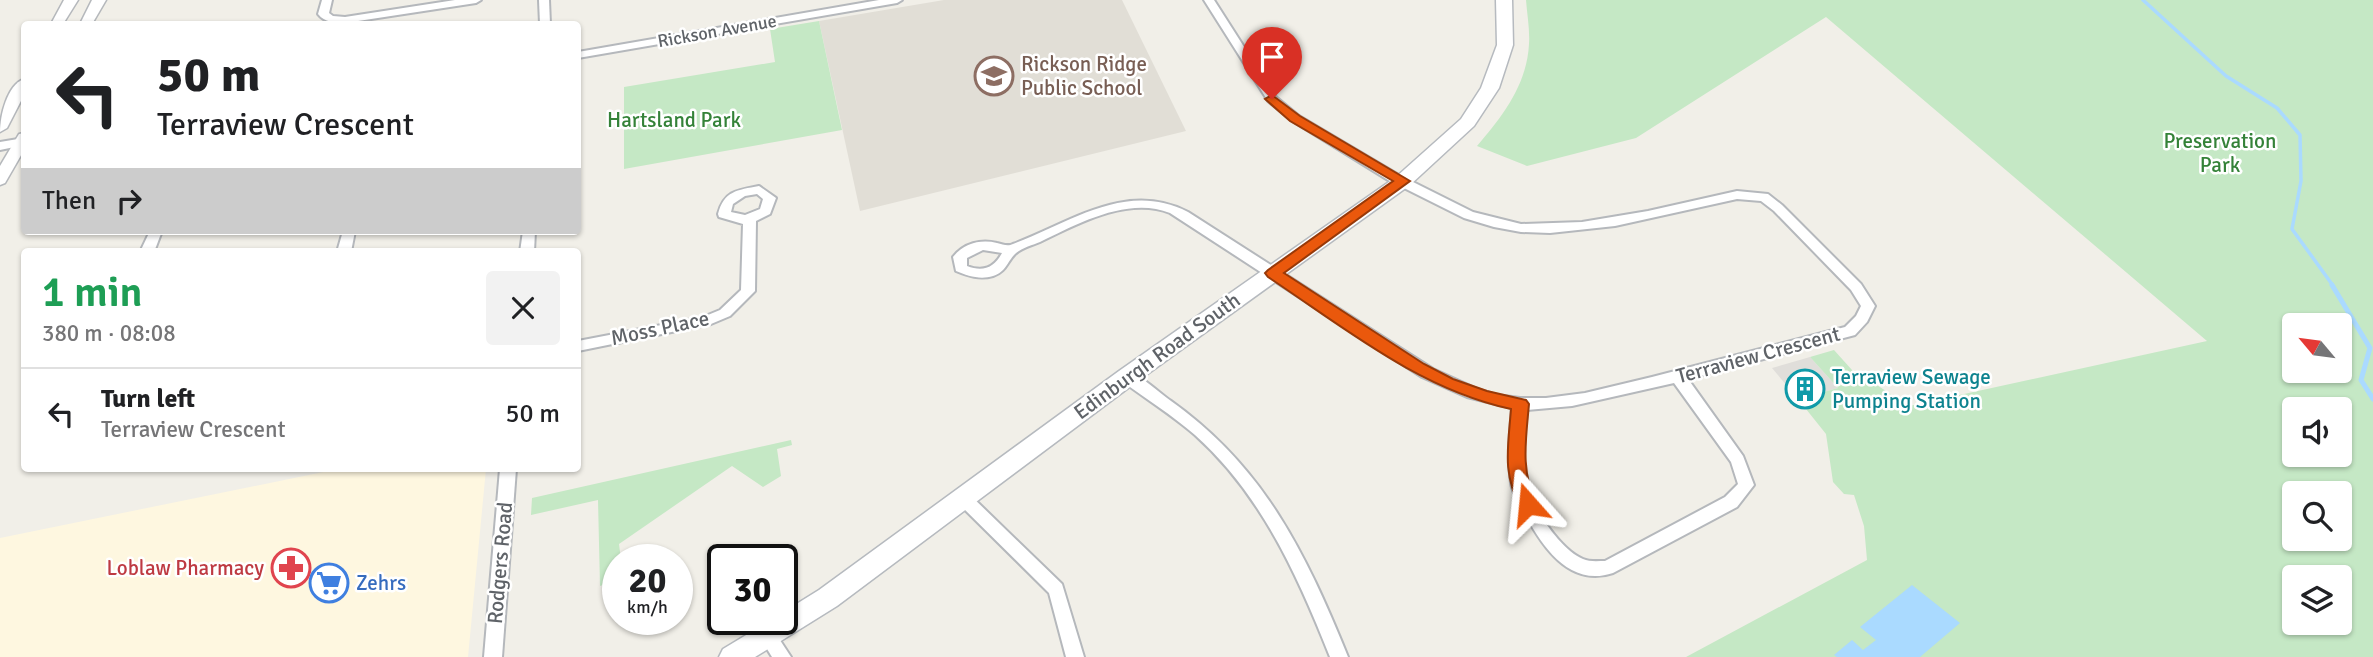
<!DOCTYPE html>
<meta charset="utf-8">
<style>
:root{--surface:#fff;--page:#f2f2f2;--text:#202124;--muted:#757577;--line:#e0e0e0}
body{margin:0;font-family:Signika,sans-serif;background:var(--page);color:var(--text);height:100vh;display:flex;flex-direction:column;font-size:26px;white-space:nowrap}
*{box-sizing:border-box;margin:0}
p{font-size:23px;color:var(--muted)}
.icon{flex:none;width:38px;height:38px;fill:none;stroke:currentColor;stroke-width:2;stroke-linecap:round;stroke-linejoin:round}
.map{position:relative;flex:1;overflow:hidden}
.sheet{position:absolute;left:21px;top:248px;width:560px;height:224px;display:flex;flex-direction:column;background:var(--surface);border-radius:7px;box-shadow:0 2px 5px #0004}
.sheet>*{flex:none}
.top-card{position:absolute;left:21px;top:21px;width:560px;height:214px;border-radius:7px;box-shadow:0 2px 5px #0004;background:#fff;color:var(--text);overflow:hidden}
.needle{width:46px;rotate:299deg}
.fabs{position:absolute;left:2282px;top:313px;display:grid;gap:14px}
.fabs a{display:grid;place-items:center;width:70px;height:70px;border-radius:7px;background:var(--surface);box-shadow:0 2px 5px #0004;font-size:35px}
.speed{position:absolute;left:602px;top:544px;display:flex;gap:14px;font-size:35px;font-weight:700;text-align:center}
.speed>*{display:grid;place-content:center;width:91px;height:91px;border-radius:50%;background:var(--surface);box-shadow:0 2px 5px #0004;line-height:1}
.speed small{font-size:18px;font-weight:400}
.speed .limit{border:4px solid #111;border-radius:10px;background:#fff;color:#111}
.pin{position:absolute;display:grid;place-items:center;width:60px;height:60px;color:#fff;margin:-72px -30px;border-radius:50% 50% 50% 0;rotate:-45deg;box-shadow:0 0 7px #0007}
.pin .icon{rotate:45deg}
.me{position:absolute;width:77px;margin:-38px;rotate:342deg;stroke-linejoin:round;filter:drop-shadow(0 0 5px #0008)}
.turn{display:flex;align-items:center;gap:24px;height:147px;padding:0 21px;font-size:32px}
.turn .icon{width:91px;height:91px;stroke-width:2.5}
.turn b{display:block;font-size:49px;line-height:60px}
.then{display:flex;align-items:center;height:66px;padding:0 21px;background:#0003;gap:14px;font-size:26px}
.round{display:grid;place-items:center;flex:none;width:74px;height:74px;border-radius:7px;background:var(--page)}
.headline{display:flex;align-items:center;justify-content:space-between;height:119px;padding:0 21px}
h1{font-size:42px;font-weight:600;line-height:52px;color:#1e9e55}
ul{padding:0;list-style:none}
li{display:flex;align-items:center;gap:21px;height:91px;padding:0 21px;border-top:2px solid var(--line)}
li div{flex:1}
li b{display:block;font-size:26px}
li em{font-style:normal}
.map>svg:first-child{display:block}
.commercial{fill:#fef7e0}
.industrial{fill:#e0deda}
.education{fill:#e1ded6}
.green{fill:#c5e8c5;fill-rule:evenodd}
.water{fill:#aadaff}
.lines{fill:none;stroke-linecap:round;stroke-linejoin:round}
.stream-far1{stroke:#aadaff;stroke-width:3.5}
.stream{stroke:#aadaff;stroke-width:5}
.minor-casing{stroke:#b5b8bc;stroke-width:4}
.tertiary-casing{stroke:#b5b8bc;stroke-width:3}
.secondary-casing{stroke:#b6babf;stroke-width:3}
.minor{fill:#fff;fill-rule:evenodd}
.tertiary{fill:#fff;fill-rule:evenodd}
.secondary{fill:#fff;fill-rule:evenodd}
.route{fill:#ea580c;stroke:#983908;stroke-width:2}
.labels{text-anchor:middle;stroke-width:5;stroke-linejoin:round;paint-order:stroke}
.far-street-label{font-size:18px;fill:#5f6368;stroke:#fff}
.education-label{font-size:21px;fill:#785e54;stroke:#fff;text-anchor:start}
.park-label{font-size:21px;fill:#348238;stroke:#fff}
.street-label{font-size:21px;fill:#5f6368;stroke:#fff}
.culture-label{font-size:21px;fill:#0d838f;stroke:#fff;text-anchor:start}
.health-label{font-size:21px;fill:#be3a42;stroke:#fff;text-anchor:end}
.shop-label{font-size:21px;fill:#366cbe;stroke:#fff;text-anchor:start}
</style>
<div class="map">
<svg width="2373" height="657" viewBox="0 0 2373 657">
<rect width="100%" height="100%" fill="#f1efe8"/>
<polygon class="commercial" points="338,469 486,469 468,657 0,657 0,538"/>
<polygon class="industrial" points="1810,357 1838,388 1798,399 1772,368"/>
<polygon class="education" points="944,0 1122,0 1186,131 860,211 819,21"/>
<g class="green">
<path d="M1526 0H2373V657H1686L1867 560 1864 526 1854 495 1844 494 1833 482 1826 434 1798 399 1838 388 1810 357 1834 350 1861 380 1866 378 1909 406 2207 341 1826 17 1636 138 1527 166 1477 146C1502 117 1527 85 1529 44 1530 30 1527 14 1526 0ZM2294 326H2340V371H2294ZM2294 410H2340V455H2294ZM2294 494H2340V539H2294ZM2294 578H2340V623H2294Z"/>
<polygon points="819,21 842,130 624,169 624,87 775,62 770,29"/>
<polygon points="791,440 792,445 777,449 781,476 763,487 732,466 619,544 621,560 618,560 618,565 609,568 611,582 600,586 598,500 531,515 532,498"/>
</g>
<polygon class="water" points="1912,585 1960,623 1920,657 1837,657 1834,655 1852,640 1863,650 1876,640 1860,627"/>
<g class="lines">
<polyline class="stream-far1" points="2143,0 2226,76 2277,108 2300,135 2301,181 2292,229 2334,287"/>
<polyline class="stream" points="2332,285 2370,348 2361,380 2373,399"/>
<defs>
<g id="minor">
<path d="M322 0H332L329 13 333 16 345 17 455 0H481L476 3 345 23C334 22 325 23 318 14Z"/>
<polygon points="539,0 549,0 550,24 540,24"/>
<polygon points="879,0 902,0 897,3 578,58 578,52"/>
<path d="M1204 0H1214L1276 97 1299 116 1397 174 1473 212 1521 224 1582 222 1648 211 1737 191 1768 194 1782 205 1861 284 1875 306 1867 322 1855 335 1688 379 1743 456 1754 485 1737 507 1613 573C1569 588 1541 545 1524 512 1520 503 1512 493 1511 483 1507 458 1510 433 1512 408L1467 397 1422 377 1170 213C1128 196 1077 224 1040 242 1033 245 1021 248 1015 254 1007 262 1006 272 993 276 980 280 968 276 956 271L953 257C964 243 981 239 997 243 1003 244 1007 247 1013 244 1070 223 1126 180 1188 212L1433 369 1477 389 1496 395 1520 398H1546L1585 393 1652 377 1845 327 1856 316 1861 306 1851 290 1774 211 1761 201 1737 199 1615 226 1550 233 1521 232 1494 227 1464 218 1388 180 1291 120 1268 101ZM983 250 1002 253C994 268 983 272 967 266V258ZM1674 383 1731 462 1738 484 1725 497 1605 561C1598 561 1589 562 1583 559 1561 550 1534 510 1527 487 1520 463 1525 434 1527 410L1572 406Z"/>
<polygon points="24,138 24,145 0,150 0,142"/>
<path d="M759 186 776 198 770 214 756 221 755 291 730 316 711 324 578 351V341L703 317 720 310 741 290 743 224 719 217 718 214C724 191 737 190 759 186ZM757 194 763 199 760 209 745 215 731 212 733 204 745 196Z"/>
<polygon points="150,231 162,231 154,252 140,252"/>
<polygon points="343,231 355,231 351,252 337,252"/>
<polygon points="523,231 535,231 534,252 520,252"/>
<path d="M1127 372C1143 376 1158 392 1171 401 1265 468 1306 554 1348 657H1330C1298 576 1261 494 1195 435 1172 415 1146 399 1122 381L1120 377 1122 373Z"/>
<polygon points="500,469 516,469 502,657 484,657"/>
<polygon points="963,492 969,494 1062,584 1084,657 1066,657 1049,593 957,502 955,498 957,494"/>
<polygon points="768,628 774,631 791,657 772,657 759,636 762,631"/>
</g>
<g id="tertiary">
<polygon points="64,0 78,0 63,24 51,24"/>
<polygon points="92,0 106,0 92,24 80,24"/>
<path d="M24 79V95L7 128 0 132C0 116 7 85 24 79Z"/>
<polygon points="24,133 24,150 5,183 0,185 0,166 19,134"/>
</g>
<polygon id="secondary" points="1496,0 1512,0 1513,45 1499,88 1474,126 1410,185 1135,383 837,606 755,657 719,657 723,649 771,620 782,620 782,613 819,590 1119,371 1396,177 1461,119 1481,88 1497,45"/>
</defs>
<use href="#minor" class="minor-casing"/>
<use href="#tertiary" class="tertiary-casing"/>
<use href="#secondary" class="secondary-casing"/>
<use href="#minor" class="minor"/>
<use href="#tertiary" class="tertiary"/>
<use href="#secondary" class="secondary"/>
</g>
<path class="route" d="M1272 95 1300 116 1410 181 1284 273 1424 364 1453 379 1487 391 1526 400 1529 404C1526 439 1520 472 1537 504L1534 509 1528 511 1521 509C1502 473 1508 448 1511 409 1419 389 1345 328 1268 277L1265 273 1268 270 1393 181 1290 121 1265 99Z"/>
<defs>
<symbol id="school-ring" viewBox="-11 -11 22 22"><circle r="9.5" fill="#fff" stroke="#8d6e63" stroke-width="1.5"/><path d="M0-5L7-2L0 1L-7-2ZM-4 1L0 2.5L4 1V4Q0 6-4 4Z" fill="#8d6e63"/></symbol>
<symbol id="building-ring" viewBox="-11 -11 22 22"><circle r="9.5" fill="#fff" stroke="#0f9aa8" stroke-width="1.5"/><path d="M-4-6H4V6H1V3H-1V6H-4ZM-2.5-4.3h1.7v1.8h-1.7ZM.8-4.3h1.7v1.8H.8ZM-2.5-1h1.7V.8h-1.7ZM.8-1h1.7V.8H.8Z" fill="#0f9aa8"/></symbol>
<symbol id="pharmacy-ring" viewBox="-11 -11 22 22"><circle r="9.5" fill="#fff" stroke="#e0444e" stroke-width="1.5"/><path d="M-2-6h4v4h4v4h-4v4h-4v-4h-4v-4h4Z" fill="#e0444e"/></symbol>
<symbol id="supermarket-ring" viewBox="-11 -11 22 22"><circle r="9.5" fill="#fff" stroke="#3f7fe0" stroke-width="1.5"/><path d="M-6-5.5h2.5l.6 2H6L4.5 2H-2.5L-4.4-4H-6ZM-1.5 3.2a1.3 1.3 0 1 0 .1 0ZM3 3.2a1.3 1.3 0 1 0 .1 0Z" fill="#3f7fe0"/></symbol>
</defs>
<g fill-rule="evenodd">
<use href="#school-ring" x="972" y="54" width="44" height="44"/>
<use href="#building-ring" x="1783" y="367" width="44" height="44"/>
<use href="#pharmacy-ring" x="269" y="546" width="44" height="44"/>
<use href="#supermarket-ring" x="307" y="561" width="44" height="44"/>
</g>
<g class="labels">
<g class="far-street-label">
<text transform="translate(717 31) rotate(-10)" y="6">Rickson Avenue</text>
</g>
<g class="education-label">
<text x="1021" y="71">Rickson Ridge<tspan x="1021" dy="24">Public School</tspan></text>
</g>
<g class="park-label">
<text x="674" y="127">Hartsland Park</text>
<text x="2220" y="148">Preservation<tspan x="2220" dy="24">Park</tspan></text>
</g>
<g class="street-label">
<text transform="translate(660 328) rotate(-12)" y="7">Moss Place</text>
<text transform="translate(1758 355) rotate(-15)" y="7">Terraview Crescent</text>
<text transform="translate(1157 356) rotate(-36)" y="7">Edinburgh Road South</text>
<text transform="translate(500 563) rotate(-85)" y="7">Rodgers Road</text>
</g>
<g class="culture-label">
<text x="1832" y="384">Terraview Sewage<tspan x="1832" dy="24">Pumping Station</tspan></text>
</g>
<g class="health-label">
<text x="264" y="575">Loblaw Pharmacy</text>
</g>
<g class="shop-label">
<text x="356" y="590">Zehrs</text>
</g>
</g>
</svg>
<div class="fabs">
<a><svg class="needle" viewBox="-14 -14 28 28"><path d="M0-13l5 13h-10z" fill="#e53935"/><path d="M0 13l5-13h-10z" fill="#757577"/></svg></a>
<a><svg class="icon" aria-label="sound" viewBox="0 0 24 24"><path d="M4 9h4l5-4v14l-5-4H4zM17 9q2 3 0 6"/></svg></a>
<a><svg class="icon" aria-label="search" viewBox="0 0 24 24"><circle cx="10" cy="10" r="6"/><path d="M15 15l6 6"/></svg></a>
<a><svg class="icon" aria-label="layers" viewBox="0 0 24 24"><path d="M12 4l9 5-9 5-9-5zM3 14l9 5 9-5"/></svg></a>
</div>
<div class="speed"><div>20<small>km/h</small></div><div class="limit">30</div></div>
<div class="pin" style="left:1272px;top:99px;background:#d93025"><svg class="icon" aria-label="arrive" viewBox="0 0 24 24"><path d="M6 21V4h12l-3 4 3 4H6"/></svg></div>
<svg class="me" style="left:1528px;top:504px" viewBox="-20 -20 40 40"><path d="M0-17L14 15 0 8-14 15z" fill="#ea580c" stroke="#fff" stroke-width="4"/></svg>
<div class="top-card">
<div class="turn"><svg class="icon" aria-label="left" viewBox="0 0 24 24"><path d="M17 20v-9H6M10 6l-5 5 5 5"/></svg><div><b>50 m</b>Terraview Crescent</div></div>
<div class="then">Then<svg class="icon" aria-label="right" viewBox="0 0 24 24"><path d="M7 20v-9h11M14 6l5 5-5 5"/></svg></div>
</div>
<section class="sheet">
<div class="headline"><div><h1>1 min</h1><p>380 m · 08:08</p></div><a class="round"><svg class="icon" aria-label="close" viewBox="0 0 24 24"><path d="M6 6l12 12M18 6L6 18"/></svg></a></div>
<ul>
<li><svg class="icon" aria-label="left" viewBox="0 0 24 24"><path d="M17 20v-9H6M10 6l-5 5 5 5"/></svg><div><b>Turn left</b><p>Terraview Crescent</p></div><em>50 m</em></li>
</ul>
</section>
</div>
